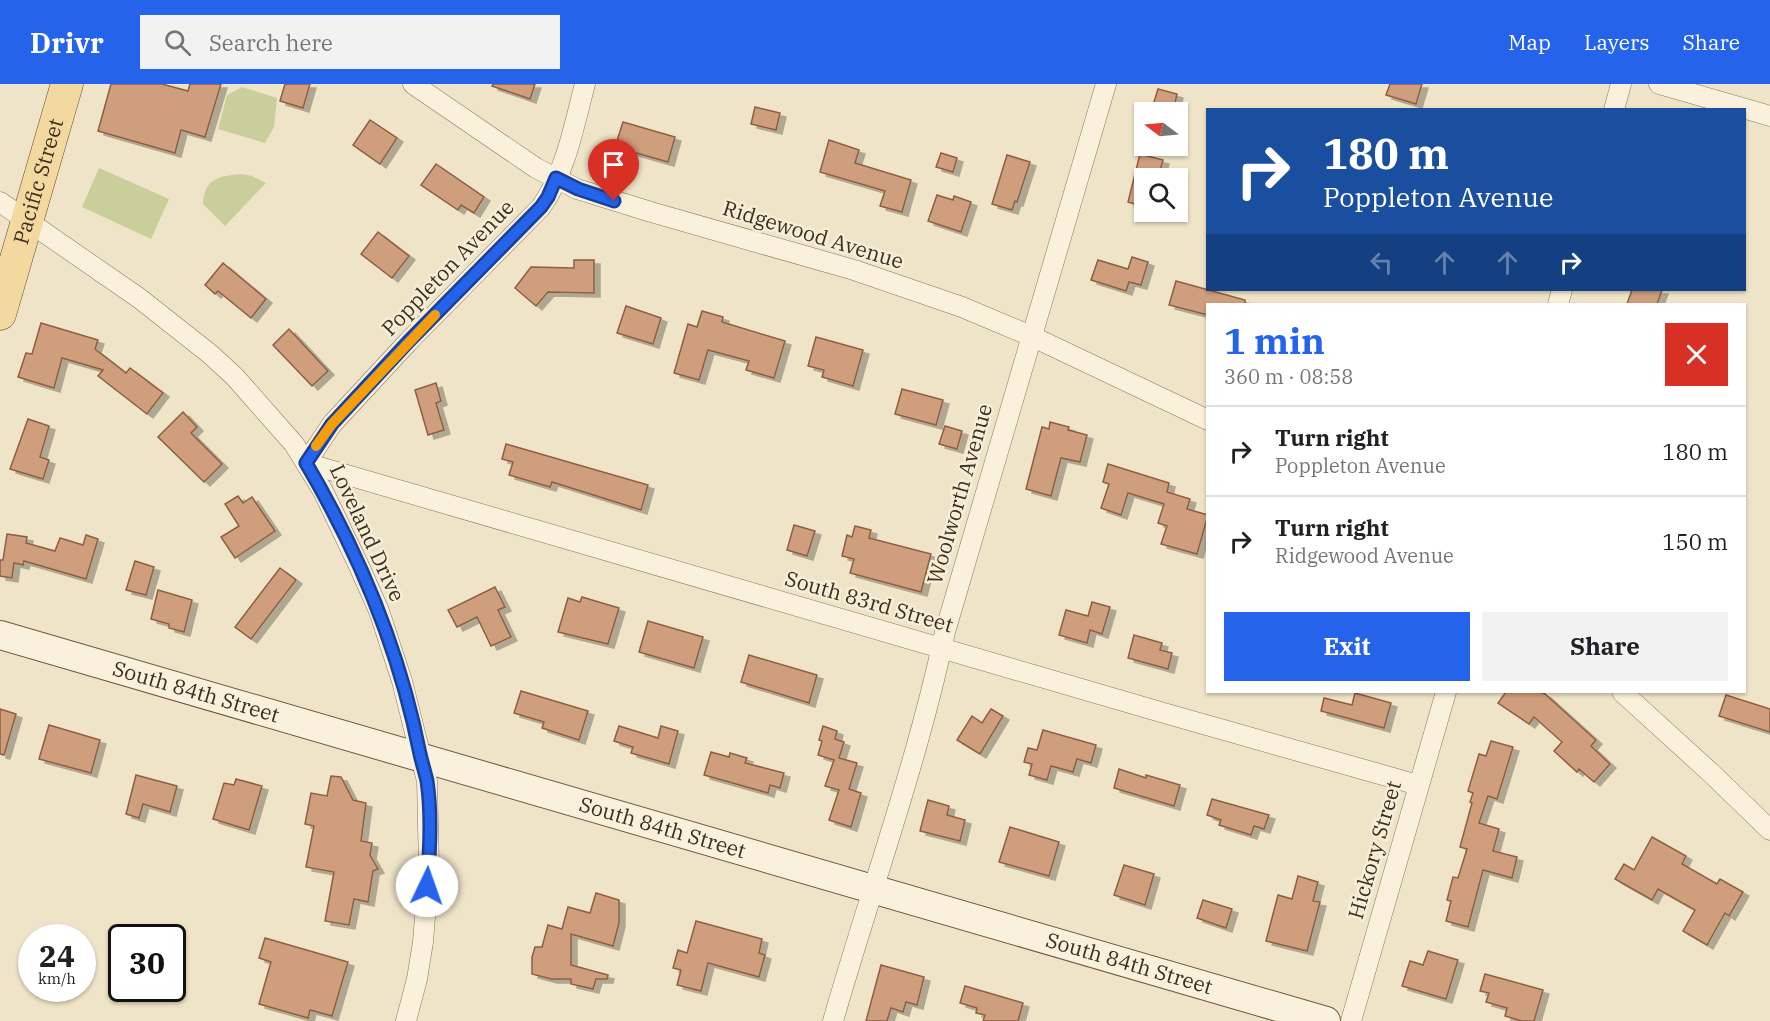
<!DOCTYPE html>
<meta charset="utf-8">
<style>
:root{--surface:#fff;--page:#f2f2f2;--text:#202124;--muted:#757577;--line:#e0e0e0;--accent:#2563eb}
body{margin:0;font-family:"IBM Plex Serif",serif;background:var(--page);color:var(--text);height:100vh;display:flex;flex-direction:column;font-size:22px;white-space:nowrap}
*{box-sizing:border-box;margin:0}
p{font-size:20px;color:var(--muted)}
.icon{flex:none;width:33px;height:33px;fill:none;stroke:currentColor;stroke-width:2;stroke-linecap:round;stroke-linejoin:round}
.map{position:relative;flex:1;overflow:hidden}
.side{position:absolute;left:1206px;top:219px;width:540px;height:390px;display:flex;flex-direction:column;background:var(--surface);border-radius:0px;box-shadow:0 2px 4px #0004}
.side>*{flex:none}
.guide{position:absolute;left:1206px;top:24px;width:540px;height:183px;border-radius:0px;box-shadow:0 2px 4px #0004;background:#1a4fa0;color:#fff;overflow:hidden}
.needle{width:39px;rotate:286deg}
.buttons{position:absolute;left:1134px;top:18px;display:grid;gap:12px}
.buttons a{display:grid;place-items:center;width:54px;height:54px;border-radius:0px;background:var(--surface);box-shadow:0 2px 4px #0004;font-size:30px}
.speed{position:absolute;left:18px;top:840px;display:flex;gap:12px;font-size:30px;font-weight:700;text-align:center}
.speed>*{display:grid;place-content:center;width:78px;height:78px;border-radius:50%;background:var(--surface);box-shadow:0 2px 4px #0004;line-height:1}
.speed small{font-size:15px;font-weight:400}
.speed .limit{border:3px solid #111;border-radius:9px;background:#fff;color:#111}
.pin{position:absolute;display:grid;place-items:center;width:51px;height:51px;color:#fff;margin:-62px -26px;border-radius:50% 50% 50% 0;rotate:-45deg;box-shadow:0 0 6px #0007}
.pin .icon{rotate:45deg}
.me{position:absolute;width:66px;margin:-33px;rotate:3deg;stroke-linejoin:round;filter:drop-shadow(0 0 4px #0008)}
.turn{display:flex;align-items:center;gap:21px;height:126px;padding:0 18px;font-size:27px}
.turn .icon{width:78px;height:78px;stroke-width:2.5}
.turn b{display:block;font-size:42px;line-height:51px}
.lanes{display:flex;align-items:center;height:57px;padding:0 18px;background:#0003;justify-content:center;gap:30px;direction:ltr}
.lanes .off{opacity:.35}
.round{display:grid;place-items:center;flex:none;width:63px;height:63px;border-radius:0px;background:var(--page)}
.headline{display:flex;align-items:center;justify-content:space-between;height:102px;padding:0 18px}
h1{font-size:36px;font-weight:700;line-height:45px;color:var(--accent)}
.button{display:flex;gap:12px;margin-top:auto;padding:12px 18px}
.button a{flex:1;height:69px;border-radius:0px;background:var(--accent);color:#fff;font-size:24px;font-weight:700;line-height:69px;text-align:center}
.button a+a{background:var(--page);color:var(--text)}
ul{padding:0;list-style:none}
li{display:flex;align-items:center;gap:18px;height:90px;padding:0 18px;border-top:2px solid var(--line)}
li div{flex:1}
li b{display:block;font-size:22px}
li em{font-style:normal}
header{display:flex;align-items:center;gap:36px;box-sizing:border-box;height:84px;padding:0 30px;background:var(--accent);color:#fff}
header strong{font-size:28px}
nav{display:flex;gap:33px;margin-inline-start:auto;font-size:21px}
.search{width:420px;height:54px;background:var(--page);display:flex;align-items:center;gap:15px;box-sizing:border-box;padding:0 21px;border-radius:0px;color:var(--muted);font-size:22px}
.map>svg:first-child{display:block}
.green{fill:#c9cf9b}
.building{fill:#cf9f7d;stroke:#8d5f41;stroke-width:1.5;filter:url(#shadow)}
.lines{fill:none;stroke-linecap:round;stroke-linejoin:round}
.street-casing{stroke:#8d765c;stroke-width:21}
.secondary-casing{stroke:#6f573f;stroke-width:30}
.primary-casing{stroke:#5b4430;stroke-width:33}
.street{stroke:#faf1dc;stroke-width:20}
.secondary{stroke:#faf1dc;stroke-width:28}
.primary{stroke:#f3d9a0;stroke-width:32}
.route-casing{stroke:#184099;stroke-width:15}
.route{stroke:#2563eb;stroke-width:10}
.slow{stroke:#f59e0b;stroke-width:10}
.labels{text-anchor:middle;stroke-width:5;stroke-linejoin:round;paint-order:stroke}
.street-label{font-size:21px;fill:#3d2e20;stroke:#f7eed8}
</style>
<header>
<strong>Drivr</strong>
<div class="search"><svg class="icon" aria-label="search" viewBox="0 0 24 24"><circle cx="10" cy="10" r="6"/><path d="M15 15l6 6"/></svg>Search here</div>
<nav><a>Map</a><a>Layers</a><a>Share</a></nav>
</header>
<div class="map">
<svg width="1770" height="937" viewBox="0 0 1770 937">
<defs>
<filter id="shadow"><feDropShadow dx="6" dy="4" stdDeviation="0" flood-color="#0004"/></filter>
</defs>
<rect width="100%" height="100%" fill="#f0e4c8"/>
<g class="green">
<polygon points="242,3 277,14 274,43 265,59 218,45 227,11"/>
<polygon points="99,84 169,115 151,155 82,123"/>
<path d="M242 90 252 92 266 99 225 142 203 120C204 94 219 92 242 90Z"/>
</g>
<g class="building">
<polygon points="111,0 162,0 188,7 190,0 221,0 205,53 181,46 175,69 98,47"/>
<polygon points="285,0 310,0 303,24 280,17"/>
<polygon points="493,0 535,0 530,15 492,2"/>
<polygon points="1390,0 1422,0 1416,20 1386,11"/>
<polygon points="1158,5 1177,10 1173,28 1151,28"/>
<polygon points="755,23 780,29 776,46 751,40"/>
<polygon points="370,36 397,54 380,80 353,61"/>
<polygon points="623,38 675,53 668,78 615,63"/>
<polygon points="829,56 859,66 855,79 911,96 902,128 880,122 885,107 820,88"/>
<polygon points="941,69 957,74 953,88 936,83"/>
<polygon points="1140,70 1163,76 1158,94 1144,94 1144,123 1128,118"/>
<polygon points="1007,71 1030,78 1017,118 1015,117 1012,126 992,120"/>
<polygon points="436,80 484,113 474,129 461,121 458,126 421,101"/>
<polygon points="937,111 953,116 954,112 971,118 961,148 928,137"/>
<polygon points="378,148 409,172 392,194 361,170"/>
<polygon points="1132,173 1148,178 1141,201 1129,198 1126,207 1091,196 1098,176 1128,185"/>
<polygon points="574,176 594,176 594,209 548,208 536,222 515,204 531,183 574,184"/>
<polygon points="223,179 266,215 251,234 218,207 215,210 205,201"/>
<polygon points="1176,197 1245,216 1245,220 1208,220 1208,231 1169,221"/>
<polygon points="1632,206 1662,206 1657,220 1627,220"/>
<polygon points="626,222 661,234 653,260 617,249"/>
<polygon points="702,227 723,233 722,238 785,257 774,294 746,286 749,277 708,266 699,296 674,289 688,240 697,243"/>
<polygon points="41,239 98,256 95,265 126,289 130,284 163,309 147,330 98,292 103,286 62,274 54,304 18,293 26,269 32,270"/>
<polygon points="289,245 328,287 312,302 273,261"/>
<polygon points="816,253 863,266 853,302 822,293 824,286 808,282"/>
<polygon points="436,299 441,317 436,319 444,346 428,351 415,306"/>
<polygon points="902,305 943,316 936,341 895,330"/>
<polygon points="183,328 197,343 191,349 222,380 204,398 158,353"/>
<polygon points="28,335 49,342 40,373 49,376 43,395 10,385"/>
<polygon points="1050,338 1069,343 1068,346 1087,351 1080,378 1061,374 1051,412 1026,405 1042,343 1049,345"/>
<polygon points="945,342 962,347 957,365 939,360"/>
<polygon points="506,360 648,401 641,426 552,398 550,403 509,391 513,378 502,375"/>
<polygon points="1108,380 1169,399 1167,408 1190,415 1187,425 1208,431 1197,470 1161,460 1167,442 1158,439 1164,420 1128,409 1121,431 1101,424 1109,400 1103,398"/>
<polygon points="238,412 243,419 252,413 275,447 235,474 221,453 239,442 225,420"/>
<polygon points="794,441 815,447 807,472 787,466"/>
<polygon points="855,442 871,446 869,454 931,470 921,508 850,489 854,475 842,472 847,451 852,453"/>
<polygon points="7,450 27,453 26,459 55,467 60,454 83,461 86,451 98,455 86,495 24,477 23,481 14,479 12,494 0,492 0,476 3,476"/>
<polygon points="135,477 154,483 146,511 126,506"/>
<polygon points="280,484 296,496 251,555 235,543"/>
<polygon points="495,503 505,523 498,526 511,553 491,562 477,533 457,543 448,526"/>
<polygon points="158,506 192,516 184,548 169,544 169,540 151,535"/>
<polygon points="582,513 619,524 608,560 558,548 568,514 580,518"/>
<polygon points="1092,518 1110,523 1102,550 1090,546 1087,559 1059,551 1066,526 1088,532"/>
<polygon points="648,537 703,553 694,584 639,568"/>
<polygon points="1134,551 1162,559 1160,566 1172,569 1168,585 1128,574"/>
<polygon points="749,571 817,591 809,619 741,598"/>
<polygon points="521,607 588,627 579,656 542,644 544,638 514,629"/>
<polygon points="1506,608 1540,608 1545,610 1596,656 1591,662 1610,680 1594,698 1579,685 1577,688 1554,667 1562,658 1534,633 1529,640 1498,619"/>
<polygon points="1355,609 1391,619 1384,644 1321,627 1324,614 1352,621"/>
<polygon points="1726,611 1770,625 1770,648 1719,632"/>
<polygon points="0,625 16,630 4,671 0,670"/>
<polygon points="991,625 1003,632 980,670 957,656 972,632 982,639"/>
<polygon points="49,641 100,656 91,689 39,675"/>
<polygon points="619,642 658,654 661,642 678,647 669,680 631,669 633,663 614,657"/>
<polygon points="823,642 837,647 835,655 844,658 839,674 857,679 849,705 861,709 851,743 829,736 839,706 825,702 834,676 818,671 822,657 819,656"/>
<polygon points="1043,646 1096,661 1091,679 1077,675 1073,688 1051,682 1047,696 1029,691 1032,680 1024,678 1028,664 1037,666"/>
<polygon points="1491,657 1513,663 1497,715 1488,712 1479,739 1499,745 1493,767 1517,773 1512,794 1483,786 1468,843 1446,837 1451,817 1447,816 1453,793 1458,794 1467,765 1460,763 1472,719 1470,718 1473,709 1468,707 1479,670 1486,672"/>
<polygon points="711,668 729,673 730,669 747,674 745,679 784,689 780,704 770,701 768,709 704,691"/>
<polygon points="1119,685 1146,694 1146,691 1180,701 1174,722 1114,704"/>
<polygon points="136,691 177,702 170,728 143,720 139,734 126,730"/>
<polygon points="331,692 341,693 353,716 366,719 361,757 372,759 370,771 378,785 373,787 368,818 354,815 349,841 325,837 334,788 306,783 314,742 305,740 311,709 327,712"/>
<polygon points="236,695 262,702 249,746 213,735 224,699 234,701"/>
<polygon points="1212,715 1269,731 1264,745 1254,742 1251,751 1219,741 1221,736 1207,731"/>
<polygon points="928,716 949,722 947,731 965,736 960,757 920,747"/>
<polygon points="1010,743 1059,758 1049,792 999,778"/>
<polygon points="1652,753 1686,772 1682,780 1717,800 1720,795 1743,808 1729,832 1725,829 1707,861 1683,847 1695,826 1658,805 1652,816 1615,795 1624,780 1634,786"/>
<polygon points="1124,781 1154,790 1145,821 1114,811"/>
<polygon points="1298,792 1318,798 1313,817 1320,818 1307,867 1266,857 1278,811 1292,815"/>
<polygon points="596,809 619,816 619,839 613,862 571,850 571,881 608,891 607,895 596,895 593,905 571,900 571,895 551,895 532,890 532,873 535,863 542,863 548,841 562,845 568,823 590,829"/>
<polygon points="1203,816 1232,825 1226,844 1197,834"/>
<polygon points="696,837 762,855 759,869 765,871 759,893 708,879 701,907 677,901 681,886 673,884 678,866 687,869"/>
<polygon points="265,854 348,878 332,932 310,926 308,934 259,920 271,878 259,874"/>
<polygon points="1428,867 1458,876 1446,915 1402,902 1410,877 1423,881"/>
<polygon points="881,881 924,893 917,921 906,918 903,928 891,924 887,937 866,937"/>
<polygon points="1485,890 1543,906 1534,937 1522,937 1505,932 1507,924 1486,918 1489,909 1480,907"/>
<polygon points="965,902 1023,919 1018,937 983,937 985,931 976,929 977,924 960,919"/>
</g>
<g class="lines">
<defs>
<g id="street">
<polyline points="413,0 536,84 577,105 651,128 854,186 962,223 1031,252 1208,336"/>
<path d="M585 0C574 41 566 88 541 123L408 258 332 340 306 379 1164 629 1418 701"/>
<polyline points="1659,0 1770,32"/>
<polyline points="1614,26 1621,0"/>
<polyline points="0,118 139,214 210,270 234,292 294,360 323,407 359,482 379,527 402,597 427,697 429,783 423,858 417,895 406,937"/>
<polyline points="1558,220 1562,206"/>
<polyline points="1622,608 1711,689 1770,746"/>
<path d="M833 937C870 808 917 680 945 548L1106 0"/>
<polyline points="1351,937 1446,608"/>
</g>
<g id="secondary">
<path id="s1" d="M0 551 1326 937"/>
</g>
<g id="primary">
<path id="s2" d="M0 230 67 0"/>
</g>
</defs>
<use href="#street" class="street-casing"/>
<use href="#secondary" class="secondary-casing"/>
<use href="#primary" class="primary-casing"/>
<use href="#street" class="street"/>
<use href="#secondary" class="secondary"/>
<use href="#primary" class="primary"/>
</g>
<g class="lines">
<defs>
<path id="route" d="M427 802C430 768 432 730 427 697 425 688 422 679 420 670 400 568 359 469 306 379L332 340 408 258 541 123 548 113 556 94 578 105 614 117"/>
</defs>
<use href="#route" class="route-casing"/>
<use href="#route" class="route"/>
<polyline class="slow" points="316,362 332,340 435,231"/>
</g>
<g class="labels">
<g class="street-label">
<text dy="7" stroke="none"><textPath href="#s2" startOffset="138">Pacific Street</textPath></text>
<text transform="translate(813 151) rotate(17)" y="7">Ridgewood Avenue</text>
<text transform="translate(448 184) rotate(-46)" y="7">Poppleton Avenue</text>
<text transform="translate(960 410) rotate(-74)" y="7">Woolworth Avenue</text>
<text transform="translate(367 449) rotate(65)" y="7">Loveland Drive</text>
<text transform="translate(869 518) rotate(16)" y="7">South 83rd Street</text>
<text dy="7" stroke="none"><textPath href="#s1" startOffset="204">South 84th Street</textPath></text>
<text dy="7" stroke="none"><textPath href="#s1" startOffset="690">South 84th Street</textPath></text>
<text transform="translate(1375 766) rotate(-74)" y="7">Hickory Street</text>
<text dy="7" stroke="none"><textPath href="#s1" startOffset="1176">South 84th Street</textPath></text>
</g>
</g>
</svg>
<div class="buttons">
<a><svg class="needle" viewBox="-14 -14 28 28"><path d="M0-13l5 13h-10z" fill="#e53935"/><path d="M0 13l5-13h-10z" fill="#757577"/></svg></a>
<a><svg class="icon" aria-label="search" viewBox="0 0 24 24"><circle cx="10" cy="10" r="6"/><path d="M15 15l6 6"/></svg></a>
</div>
<div class="speed"><div>24<small>km/h</small></div><div class="limit">30</div></div>
<div class="pin" style="left:614px;top:117px;background:#d93025"><svg class="icon" aria-label="arrive" viewBox="0 0 24 24"><path d="M6 21V4h12l-3 4 3 4H6"/></svg></div>
<svg class="me" style="left:427px;top:802px" viewBox="-20 -20 40 40"><circle r="19" fill="#fff"/><path d="M0-13L10 11 0 6-10 11z" fill="#2563eb"/></svg>
<div class="guide">
<div class="turn"><svg class="icon" aria-label="right" viewBox="0 0 24 24"><path d="M7 20v-9h11M14 6l5 5-5 5"/></svg><div><b>180 m</b>Poppleton Avenue</div></div>
<div class="lanes"><svg class="icon off" aria-label="left" viewBox="0 0 24 24"><path d="M17 20v-9H6M10 6l-5 5 5 5"/></svg><svg class="icon off" aria-label="ahead" viewBox="0 0 24 24"><path d="M12 20V5M6 11l6-6 6 6"/></svg><svg class="icon off" aria-label="ahead" viewBox="0 0 24 24"><path d="M12 20V5M6 11l6-6 6 6"/></svg><svg class="icon" aria-label="right" viewBox="0 0 24 24"><path d="M7 20v-9h11M14 6l5 5-5 5"/></svg></div>
</div>
<section class="side">
<div class="headline"><div><h1>1 min</h1><p>360 m · 08:58</p></div><a class="round" style="background:#d93025;color:#fff"><svg class="icon" aria-label="close" viewBox="0 0 24 24"><path d="M6 6l12 12M18 6L6 18"/></svg></a></div>
<ul>
<li><svg class="icon" aria-label="right" viewBox="0 0 24 24"><path d="M7 20v-9h11M14 6l5 5-5 5"/></svg><div><b>Turn right</b><p>Poppleton Avenue</p></div><em>180 m</em></li>
<li><svg class="icon" aria-label="right" viewBox="0 0 24 24"><path d="M7 20v-9h11M14 6l5 5-5 5"/></svg><div><b>Turn right</b><p>Ridgewood Avenue</p></div><em>150 m</em></li>
</ul>
<div class="button"><a>Exit</a><a>Share</a></div>
</section>
</div>
